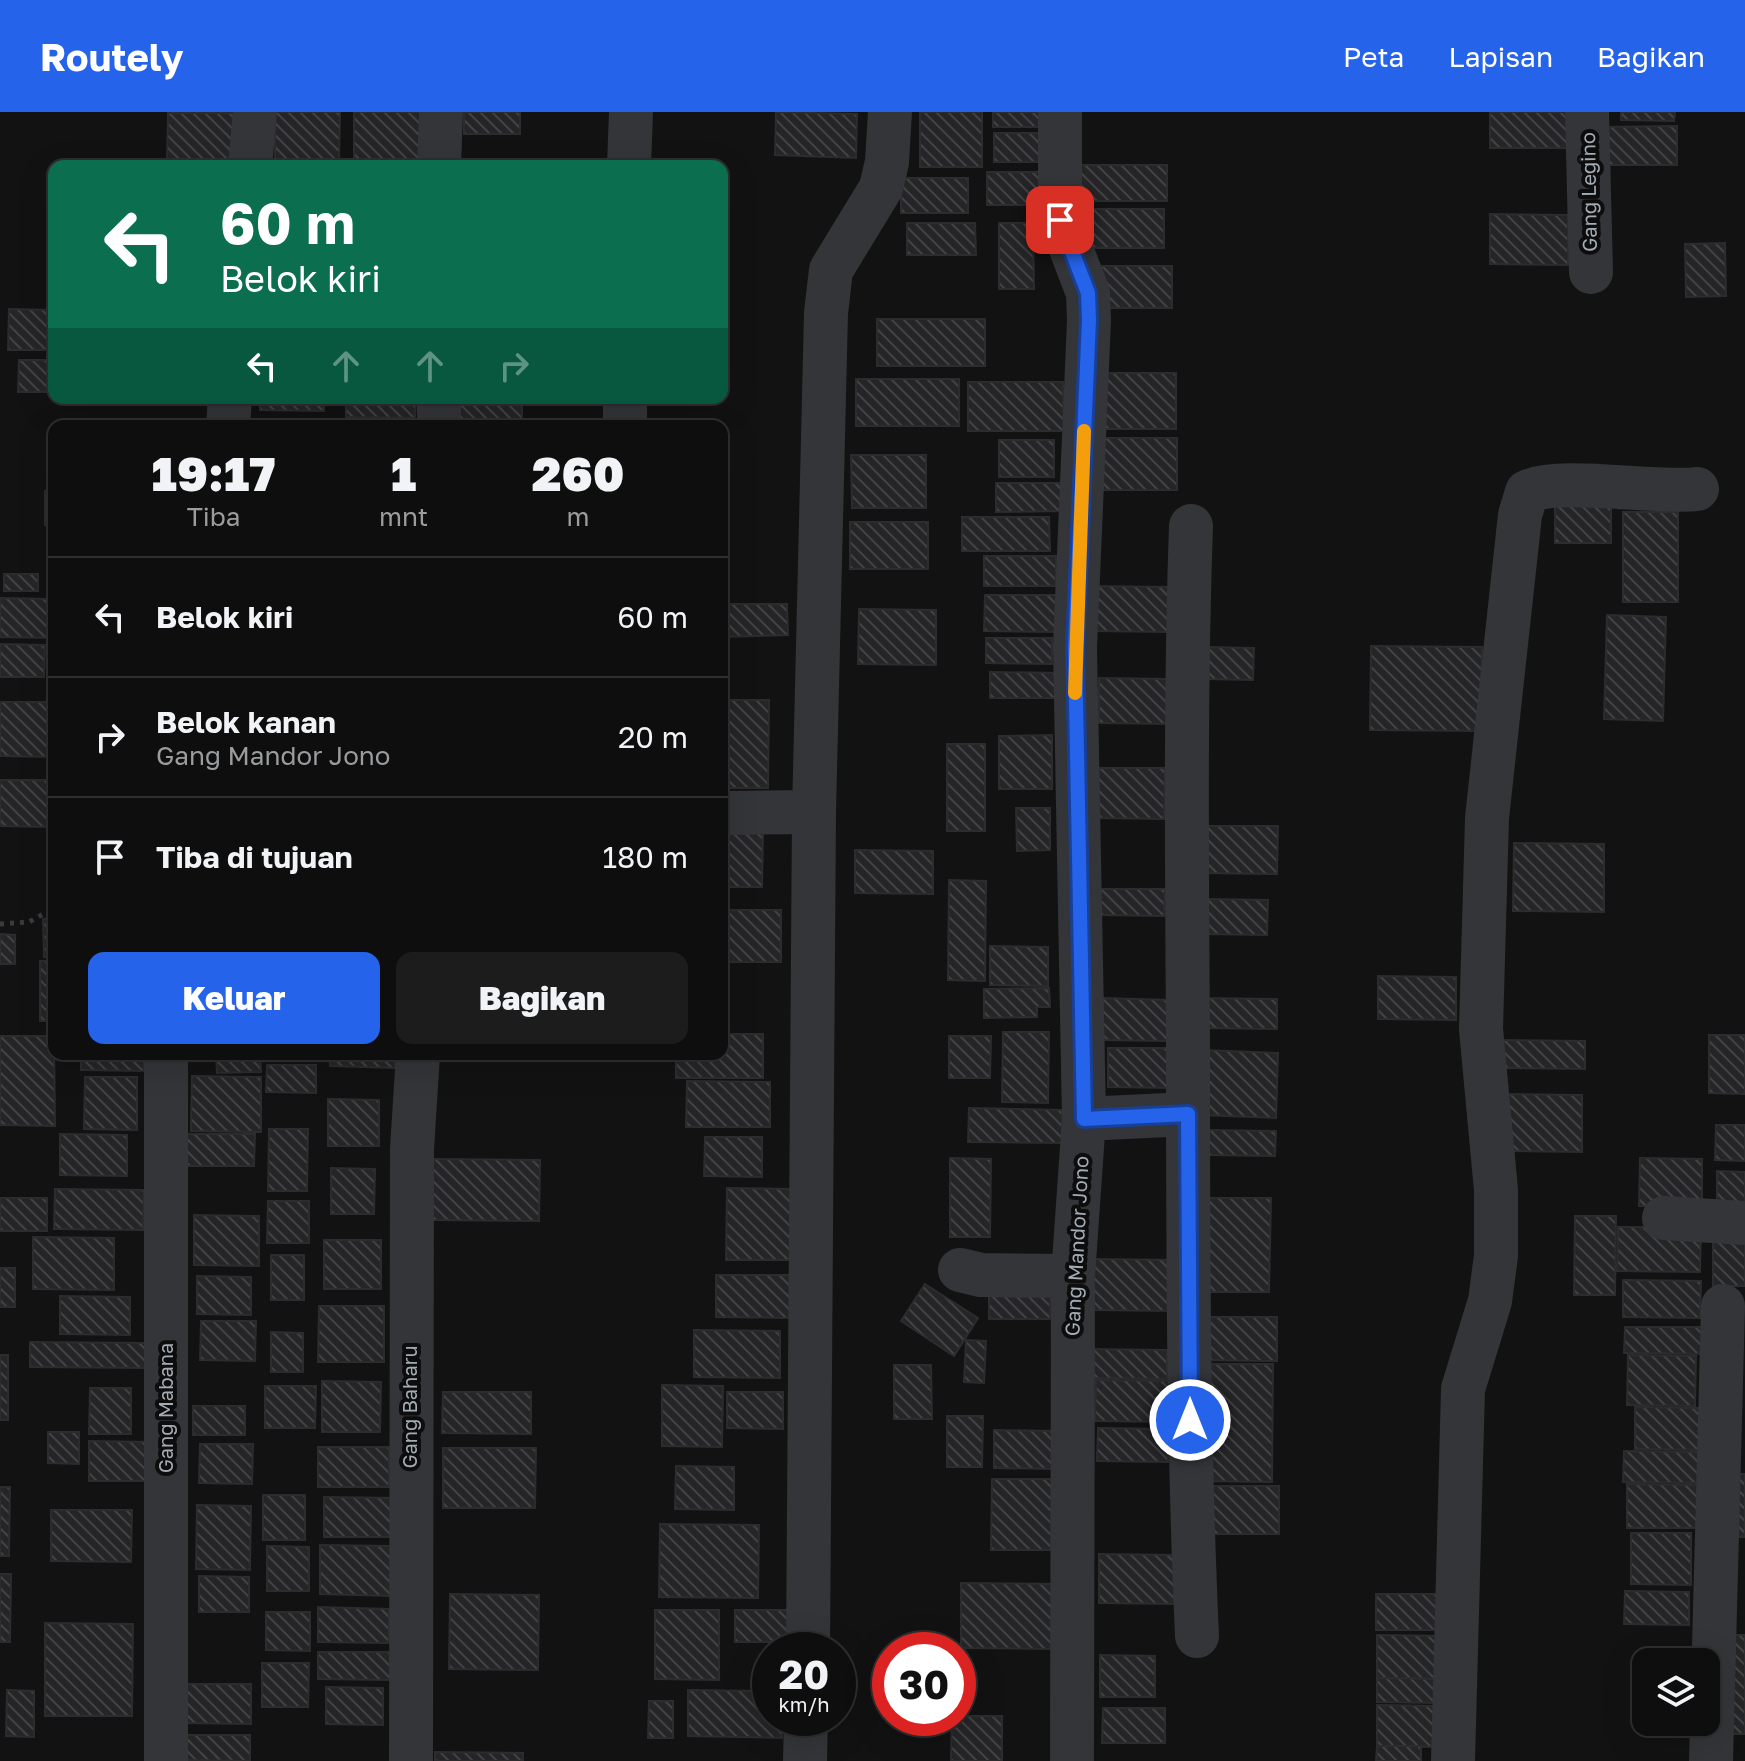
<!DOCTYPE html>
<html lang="id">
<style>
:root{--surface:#0e0e0e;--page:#1c1c1c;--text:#f1f3f6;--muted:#9b9c9e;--line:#2e2e2e;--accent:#2563eb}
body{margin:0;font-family:"Golos Text",sans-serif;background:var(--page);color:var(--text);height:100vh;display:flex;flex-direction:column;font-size:30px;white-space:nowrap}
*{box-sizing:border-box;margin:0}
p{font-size:26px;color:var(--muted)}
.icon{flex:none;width:44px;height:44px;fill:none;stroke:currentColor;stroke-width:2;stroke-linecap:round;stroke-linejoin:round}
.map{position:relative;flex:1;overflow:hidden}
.side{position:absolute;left:48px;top:308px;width:680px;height:640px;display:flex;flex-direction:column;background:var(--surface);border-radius:16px;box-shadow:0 8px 32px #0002,0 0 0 2px var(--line)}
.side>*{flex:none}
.banner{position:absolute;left:48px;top:48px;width:680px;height:244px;border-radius:16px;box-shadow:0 8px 32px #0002,0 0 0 2px var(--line);background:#0b6e4f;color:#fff;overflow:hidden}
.tools{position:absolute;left:1632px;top:1536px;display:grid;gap:16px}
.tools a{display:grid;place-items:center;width:88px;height:88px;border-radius:16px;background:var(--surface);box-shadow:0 8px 32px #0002,0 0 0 2px var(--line);font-size:40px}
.speed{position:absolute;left:752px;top:1520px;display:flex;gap:16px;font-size:40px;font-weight:700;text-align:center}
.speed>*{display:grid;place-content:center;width:104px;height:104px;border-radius:50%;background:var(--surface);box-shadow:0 8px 32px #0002,0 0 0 2px var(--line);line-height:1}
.speed small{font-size:20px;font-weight:400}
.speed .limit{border:12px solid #d22;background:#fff;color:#111}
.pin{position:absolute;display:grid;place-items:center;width:68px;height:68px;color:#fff;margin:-34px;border-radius:16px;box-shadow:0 4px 12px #0006}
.me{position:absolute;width:88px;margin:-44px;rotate:0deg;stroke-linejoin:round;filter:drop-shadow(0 0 6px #0008)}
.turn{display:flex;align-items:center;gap:28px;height:168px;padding:0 40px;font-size:36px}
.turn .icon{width:104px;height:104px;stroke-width:2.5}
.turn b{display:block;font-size:56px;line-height:68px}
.lanes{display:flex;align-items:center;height:76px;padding:0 40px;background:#0003;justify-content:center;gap:40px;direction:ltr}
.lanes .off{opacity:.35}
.eta{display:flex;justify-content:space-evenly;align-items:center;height:136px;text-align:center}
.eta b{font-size:48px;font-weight:800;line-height:56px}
.action{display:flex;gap:16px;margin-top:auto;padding:16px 40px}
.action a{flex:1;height:92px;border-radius:16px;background:var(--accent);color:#fff;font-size:32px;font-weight:800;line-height:92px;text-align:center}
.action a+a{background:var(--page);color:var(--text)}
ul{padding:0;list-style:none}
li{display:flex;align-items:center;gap:24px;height:120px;padding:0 40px;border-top:2px solid var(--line)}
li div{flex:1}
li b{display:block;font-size:30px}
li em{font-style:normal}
header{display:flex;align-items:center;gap:48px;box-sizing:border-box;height:112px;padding:0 40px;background:var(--accent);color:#fff}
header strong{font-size:38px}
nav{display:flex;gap:44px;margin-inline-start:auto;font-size:28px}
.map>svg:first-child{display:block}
.building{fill:url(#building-back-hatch);stroke:#2c2c2f;stroke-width:2}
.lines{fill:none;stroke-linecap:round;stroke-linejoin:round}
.path{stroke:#393c3f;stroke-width:5;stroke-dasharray:4 6;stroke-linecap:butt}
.minor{stroke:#333538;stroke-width:44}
.route-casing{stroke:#184099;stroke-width:20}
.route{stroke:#2563eb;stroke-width:14}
.slow{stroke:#f59e0b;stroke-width:14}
.labels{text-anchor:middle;stroke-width:8;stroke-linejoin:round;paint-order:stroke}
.street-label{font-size:20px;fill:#a3abb3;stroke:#0d0d0e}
</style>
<header>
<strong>Routely</strong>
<nav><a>Peta</a><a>Lapisan</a><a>Bagikan</a></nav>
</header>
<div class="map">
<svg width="1745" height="1649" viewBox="0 0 1745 1649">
<defs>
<pattern id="building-back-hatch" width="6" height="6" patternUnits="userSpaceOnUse" patternTransform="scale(2)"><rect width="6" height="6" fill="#252527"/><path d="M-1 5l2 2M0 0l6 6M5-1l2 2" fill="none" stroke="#424244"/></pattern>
</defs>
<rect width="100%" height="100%" fill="#121213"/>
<g class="building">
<polygon points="275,0 340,0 339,52 275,52"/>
<polygon points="354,0 420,0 420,49 354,48"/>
<rect x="464" y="0" width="56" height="22"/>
<polygon points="776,0 857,2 856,46 775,43"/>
<rect x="920" y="0" width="62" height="55"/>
<rect x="993" y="0" width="46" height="15"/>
<rect x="1490" y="0" width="79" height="36"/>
<polygon points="1621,0 1675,0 1674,9 1621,8"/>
<polygon points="168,1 235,1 235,50 167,50"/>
<polygon points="1677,14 1677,53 1604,53 1604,15"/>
<rect x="994" y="21" width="50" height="29"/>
<rect x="1078" y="53" width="89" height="36"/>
<rect x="987" y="60" width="57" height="33"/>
<rect x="901" y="66" width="67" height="35"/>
<rect x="1077" y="97" width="87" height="39"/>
<polygon points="1490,102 1568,103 1568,153 1490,152"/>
<polygon points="907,111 975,111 976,143 907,143"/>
<polygon points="999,111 1033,111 1034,177 999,177"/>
<polygon points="1725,131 1726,184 1686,185 1685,132"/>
<polygon points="1093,154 1172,154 1172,196 1094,196"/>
<polygon points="9,197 54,198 54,238 8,238"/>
<rect x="877" y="207" width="108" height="47"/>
<polygon points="19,248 54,248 54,280 18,280"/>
<rect x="1101" y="261" width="75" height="56"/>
<rect x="856" y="267" width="103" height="47"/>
<polygon points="968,270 1063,270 1064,319 968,319"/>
<polygon points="135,286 218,286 218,292 135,291"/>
<polygon points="260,286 324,286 324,299 260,298"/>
<polygon points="346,286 416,286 415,306 346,305"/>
<rect x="453" y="286" width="69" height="28"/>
<polygon points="256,310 328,311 328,314 256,314"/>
<rect x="342" y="311" width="71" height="3"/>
<rect x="1088" y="326" width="89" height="52"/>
<rect x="999" y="328" width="55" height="37"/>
<polygon points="851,343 926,343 926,396 852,396"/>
<polygon points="996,371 1064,371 1064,399 996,400"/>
<polygon points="45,379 54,379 54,414 45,413"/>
<rect x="1555" y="389" width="56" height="42"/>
<rect x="1623" y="400" width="55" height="90"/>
<polygon points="962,405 1049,405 1050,439 962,439"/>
<rect x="850" y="410" width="78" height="47"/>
<rect x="984" y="444" width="72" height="30"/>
<rect x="4" y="462" width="34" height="17"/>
<polygon points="1092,474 1170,475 1170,520 1092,519"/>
<polygon points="985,483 1059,483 1059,520 984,519"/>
<polygon points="0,486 54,487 54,526 0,525"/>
<polygon points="722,492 787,492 788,523 722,525"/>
<polygon points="859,497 936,498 936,553 858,552"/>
<polygon points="1607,503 1666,505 1663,609 1604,607"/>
<polygon points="986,526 1052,526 1052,552 986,551"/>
<polygon points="0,532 45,533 44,565 0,565"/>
<polygon points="1371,534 1482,535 1481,619 1370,618"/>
<polygon points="1207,535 1254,536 1253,568 1206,567"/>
<polygon points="990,560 1060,561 1060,586 990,586"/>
<polygon points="1099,566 1170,567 1169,612 1099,611"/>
<polygon points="722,588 769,588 768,676 722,676"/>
<polygon points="0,590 54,590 54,645 0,644"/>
<polygon points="1052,623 1052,677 999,677 999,624"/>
<rect x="947" y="632" width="38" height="87"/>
<polygon points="1096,656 1165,656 1164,707 1096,706"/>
<polygon points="0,668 49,668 48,715 0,714"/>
<polygon points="1016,696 1050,696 1050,738 1017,739"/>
<polygon points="1203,714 1278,714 1277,762 1202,761"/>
<polygon points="722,717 763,717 762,775 722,775"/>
<polygon points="1514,731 1604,732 1604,800 1513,799"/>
<polygon points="855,738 933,739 933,782 855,781"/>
<polygon points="949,768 986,769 985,869 948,868"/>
<polygon points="1095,777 1165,777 1164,804 1095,803"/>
<polygon points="1203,787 1268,788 1267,823 1202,822"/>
<polygon points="729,798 781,798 781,850 728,850"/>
<polygon points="43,807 54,807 54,845 44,845"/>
<polygon points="0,822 15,823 15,852 0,852"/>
<polygon points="990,834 1048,835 1048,874 990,873"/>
<rect x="40" y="849" width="14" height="60"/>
<polygon points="1378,864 1456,865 1456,908 1378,907"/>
<polygon points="1049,876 1050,895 1037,895 1037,905 984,906 984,877"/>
<polygon points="1102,886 1171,888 1171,929 1102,928"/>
<polygon points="1204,886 1277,887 1277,917 1204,916"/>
<polygon points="1003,920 1049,920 1048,991 1002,990"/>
<polygon points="722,922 763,922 763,966 676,966 676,942 722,942"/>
<polygon points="1709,923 1745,923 1745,982 1709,981"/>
<polygon points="0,924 54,924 55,1014 0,1013"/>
<polygon points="949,924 991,924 990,966 949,966"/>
<polygon points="1494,928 1585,929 1585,957 1493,956"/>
<polygon points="1108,936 1177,936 1176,976 1108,975"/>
<polygon points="1203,938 1278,941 1276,1006 1201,1003"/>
<polygon points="81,942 144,942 144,959 81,958"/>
<polygon points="216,942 260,942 261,960 217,961"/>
<polygon points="330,942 395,942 395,956 330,954"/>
<polygon points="267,953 316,953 316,981 266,980"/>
<polygon points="192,964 261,965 261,1020 191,1019"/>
<polygon points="85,965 137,965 137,1018 84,1017"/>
<polygon points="687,969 770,970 770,1015 686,1015"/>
<polygon points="1505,982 1582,983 1582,1040 1505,1039"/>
<polygon points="328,987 379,988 379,1034 328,1034"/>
<polygon points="969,996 1062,998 1062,1031 968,1030"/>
<polygon points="1716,1013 1745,1013 1745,1049 1715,1048"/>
<polygon points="269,1017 308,1017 307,1079 268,1079"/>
<polygon points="1208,1018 1276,1019 1275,1044 1208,1043"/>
<polygon points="60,1022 127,1023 127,1064 60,1063"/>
<polygon points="187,1022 255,1022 254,1054 187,1054"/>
<polygon points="705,1025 762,1025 762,1065 704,1064"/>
<polygon points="950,1046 991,1047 990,1125 950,1125"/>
<polygon points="1640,1046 1702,1047 1702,1095 1639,1094"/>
<polygon points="433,1047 540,1048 539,1109 433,1108"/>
<polygon points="331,1056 375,1057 374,1102 331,1102"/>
<polygon points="1717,1059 1745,1060 1745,1096 1717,1096"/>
<polygon points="727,1076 794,1077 793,1148 726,1148"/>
<polygon points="55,1077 144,1078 143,1118 54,1117"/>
<rect x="0" y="1086" width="47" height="33"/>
<polygon points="1208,1086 1271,1086 1269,1180 1208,1180"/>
<polygon points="268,1089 309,1089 309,1131 267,1131"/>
<polygon points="194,1103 259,1104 259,1154 194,1153"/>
<polygon points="1575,1104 1616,1104 1615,1183 1574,1183"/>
<polygon points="1618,1115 1701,1115 1700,1160 1617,1159"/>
<rect x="1713" y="1121" width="32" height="53"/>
<polygon points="33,1125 114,1126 114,1178 33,1177"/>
<rect x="324" y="1128" width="57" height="49"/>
<rect x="271" y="1143" width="33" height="45"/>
<polygon points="1093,1147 1178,1148 1177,1199 1092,1198"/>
<rect x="0" y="1156" width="15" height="39"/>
<polygon points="716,1163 795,1163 795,1206 716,1205"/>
<polygon points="197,1164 251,1165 251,1203 197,1202"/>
<rect x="989" y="1166" width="61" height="41"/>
<polygon points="1623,1168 1701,1169 1700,1206 1623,1205"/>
<polygon points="925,1172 978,1206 954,1244 901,1209"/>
<polygon points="60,1184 130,1185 130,1223 60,1222"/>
<polygon points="319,1194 384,1194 384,1250 318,1250"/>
<polygon points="1199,1205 1277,1205 1277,1249 1199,1248"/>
<polygon points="201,1209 256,1209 255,1249 200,1248"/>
<polygon points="1625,1215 1710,1215 1710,1242 1624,1241"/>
<polygon points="694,1218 780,1219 780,1266 694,1265"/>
<polygon points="271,1220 303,1221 303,1260 271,1260"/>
<polygon points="966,1228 986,1229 984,1271 964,1270"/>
<polygon points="30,1230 145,1231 145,1256 30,1255"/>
<polygon points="1088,1237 1167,1238 1167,1267 1088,1266"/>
<rect x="0" y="1243" width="8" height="65"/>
<polygon points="1628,1243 1696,1244 1695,1294 1627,1293"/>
<polygon points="1200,1252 1273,1252 1272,1370 1199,1369"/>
<polygon points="894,1253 931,1253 932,1307 894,1307"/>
<polygon points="1096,1268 1176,1269 1176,1310 1095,1309"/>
<polygon points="322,1269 381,1270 380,1320 322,1320"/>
<polygon points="662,1273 723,1274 722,1335 662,1334"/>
<polygon points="265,1274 316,1274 315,1316 265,1316"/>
<polygon points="90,1276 131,1276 131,1322 89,1322"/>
<polygon points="443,1280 531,1280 531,1322 442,1321"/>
<polygon points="727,1280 783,1280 783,1317 727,1316"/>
<rect x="193" y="1294" width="52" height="29"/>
<polygon points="1635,1295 1702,1296 1701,1338 1635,1337"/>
<polygon points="947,1304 983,1304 982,1355 947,1355"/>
<polygon points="1098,1316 1168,1317 1168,1350 1097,1349"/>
<polygon points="994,1318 1057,1319 1056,1357 994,1356"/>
<polygon points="48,1320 79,1320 79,1352 48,1351"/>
<polygon points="89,1329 153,1330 152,1369 89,1369"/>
<polygon points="200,1332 253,1332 252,1372 199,1371"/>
<rect x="318" y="1335" width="71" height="40"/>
<polygon points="443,1336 536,1336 535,1396 443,1396"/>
<polygon points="1624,1339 1698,1340 1698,1371 1623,1370"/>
<polygon points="676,1354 734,1355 734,1398 675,1397"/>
<polygon points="1739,1362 1745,1362 1745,1425 1738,1425"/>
<polygon points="992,1367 1052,1367 1051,1438 991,1438"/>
<polygon points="1627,1372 1698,1373 1697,1416 1627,1416"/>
<rect x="1197" y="1374" width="82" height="48"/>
<polygon points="0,1375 10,1375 9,1444 0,1444"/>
<rect x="263" y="1383" width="42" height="45"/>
<polygon points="324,1385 397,1386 397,1425 324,1425"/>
<polygon points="197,1393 251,1394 250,1458 196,1457"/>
<polygon points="51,1398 132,1398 131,1450 51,1449"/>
<polygon points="660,1412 759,1413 758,1486 659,1485"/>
<polygon points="1631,1421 1691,1421 1691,1473 1631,1472"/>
<polygon points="320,1433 391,1434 391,1484 320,1482"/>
<polygon points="267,1434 309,1435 309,1479 267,1479"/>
<polygon points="1099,1442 1177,1443 1176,1492 1099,1491"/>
<polygon points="0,1462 11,1462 10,1530 0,1530"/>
<polygon points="199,1464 249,1465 249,1500 199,1500"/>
<polygon points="961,1471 1062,1472 1061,1537 961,1536"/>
<polygon points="1625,1479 1689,1480 1689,1513 1624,1512"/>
<polygon points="450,1482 539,1483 538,1558 449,1557"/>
<rect x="1376" y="1482" width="69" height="36"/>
<polygon points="318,1495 389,1497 389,1531 318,1530"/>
<polygon points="655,1498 719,1498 719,1568 655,1567"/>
<rect x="735" y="1498" width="53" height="32"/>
<polygon points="266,1500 310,1500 310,1539 266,1538"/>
<polygon points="45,1511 133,1512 132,1604 45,1604"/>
<polygon points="1377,1523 1446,1524 1446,1567 1377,1566"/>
<polygon points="1725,1523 1745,1523 1745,1622 1723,1622"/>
<polygon points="318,1540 390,1540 390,1568 318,1567"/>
<polygon points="1100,1543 1155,1544 1155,1585 1100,1585"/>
<polygon points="262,1551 309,1551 308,1595 262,1595"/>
<polygon points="1377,1566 1441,1567 1441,1591 1377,1590"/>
<polygon points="181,1572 251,1572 251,1612 181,1611"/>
<polygon points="326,1575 383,1576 383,1613 326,1612"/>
<polygon points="7,1578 34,1579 34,1625 6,1624"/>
<polygon points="688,1578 770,1579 770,1606 782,1606 782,1626 688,1624"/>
<polygon points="649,1589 673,1589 673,1626 648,1626"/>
<polygon points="1377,1593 1437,1594 1437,1635 1377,1634"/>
<polygon points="1103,1596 1165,1596 1165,1631 1102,1631"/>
<polygon points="958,1604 1002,1604 1002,1649 951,1649 952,1606"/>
<polygon points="186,1623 250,1623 250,1649 186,1648"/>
<polygon points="1377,1634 1421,1634 1421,1649 1376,1649"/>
<polygon points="435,1640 523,1641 523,1649 435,1649"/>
</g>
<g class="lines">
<polyline class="path" points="0,812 29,810 54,796"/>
<g class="minor">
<polyline points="1060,0 1060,108 1088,181 1089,208 1075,535 1084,1007 1073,1164 1072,1649"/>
<polyline points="1587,0 1591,160"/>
<polyline points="250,54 255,0"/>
<polyline points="439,54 441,0"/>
<polyline points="629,54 631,0"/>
<polyline points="228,314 230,286"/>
<polyline points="439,314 439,286"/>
<polyline points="625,314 625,286"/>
<path d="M1191 414C1185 586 1187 758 1188 929 1188 1128 1188 1326 1197 1524"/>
<polyline points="722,701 814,700"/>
<polyline points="166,942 166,1649"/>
<polyline points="1084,1007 1188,1002"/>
<polyline points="1664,1106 1745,1111"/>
<polyline points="960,1158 981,1163 1073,1164"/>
<polyline points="808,1538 814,700 826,201 831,158 881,76 887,50 890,0"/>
<polyline points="411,1649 412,1037 418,942"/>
<polyline points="805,1649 806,1606"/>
<path d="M1453 1649 1463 1277 1490 1189 1496 1144V1078L1481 917 1487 706 1520 403 1527 380C1557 364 1655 382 1697 377"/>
<polyline points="1711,1649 1723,1194"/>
</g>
</g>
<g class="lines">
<defs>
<polyline id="route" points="1060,108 1088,181 1089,208 1075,535 1084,1007 1188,1002 1190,1308"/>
</defs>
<use href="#route" class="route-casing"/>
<use href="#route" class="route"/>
<polyline class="slow" points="1075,581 1084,319"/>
</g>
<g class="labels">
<g class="street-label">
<text transform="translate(1589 80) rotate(-91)" y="7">Gang Legino</text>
<text transform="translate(1077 1134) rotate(-87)" y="7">Gang Mandor Jono</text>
<text transform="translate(410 1295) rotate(-90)" y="7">Gang Baharu</text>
<text transform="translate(166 1296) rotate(-90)" y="7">Gang Mabana</text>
</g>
</g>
</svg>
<div class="tools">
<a><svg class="icon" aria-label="layers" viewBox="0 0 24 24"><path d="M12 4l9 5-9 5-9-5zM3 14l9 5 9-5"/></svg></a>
</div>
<div class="speed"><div>20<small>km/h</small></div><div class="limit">30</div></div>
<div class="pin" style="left:1060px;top:108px;background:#d93025"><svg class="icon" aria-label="arrive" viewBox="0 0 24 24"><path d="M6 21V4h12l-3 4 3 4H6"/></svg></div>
<svg class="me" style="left:1190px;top:1308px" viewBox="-20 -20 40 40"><circle r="17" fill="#2563eb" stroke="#fff" stroke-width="3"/><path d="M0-11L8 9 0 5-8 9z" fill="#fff"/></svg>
<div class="banner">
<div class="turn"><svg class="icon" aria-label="left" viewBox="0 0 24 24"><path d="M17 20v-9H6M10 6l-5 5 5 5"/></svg><div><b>60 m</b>Belok kiri</div></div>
<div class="lanes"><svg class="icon" aria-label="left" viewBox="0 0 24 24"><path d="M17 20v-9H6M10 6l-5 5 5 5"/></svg><svg class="icon off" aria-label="ahead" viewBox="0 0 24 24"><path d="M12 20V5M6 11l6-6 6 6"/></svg><svg class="icon off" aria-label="ahead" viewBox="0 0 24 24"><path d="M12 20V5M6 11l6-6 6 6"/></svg><svg class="icon off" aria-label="right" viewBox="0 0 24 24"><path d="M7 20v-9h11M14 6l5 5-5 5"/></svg></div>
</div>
<section class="side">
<div class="eta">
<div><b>19:17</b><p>Tiba</p></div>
<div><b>1</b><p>mnt</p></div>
<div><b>260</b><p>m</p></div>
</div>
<ul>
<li><svg class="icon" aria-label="left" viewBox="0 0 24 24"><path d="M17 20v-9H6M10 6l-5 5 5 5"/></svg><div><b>Belok kiri</b></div><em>60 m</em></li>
<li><svg class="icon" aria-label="right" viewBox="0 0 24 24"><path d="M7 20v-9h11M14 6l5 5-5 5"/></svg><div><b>Belok kanan</b><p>Gang Mandor Jono</p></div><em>20 m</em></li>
<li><svg class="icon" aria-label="arrive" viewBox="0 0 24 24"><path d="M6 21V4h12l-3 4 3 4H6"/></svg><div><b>Tiba di tujuan</b></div><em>180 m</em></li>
</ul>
<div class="action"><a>Keluar</a><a>Bagikan</a></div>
</section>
</div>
